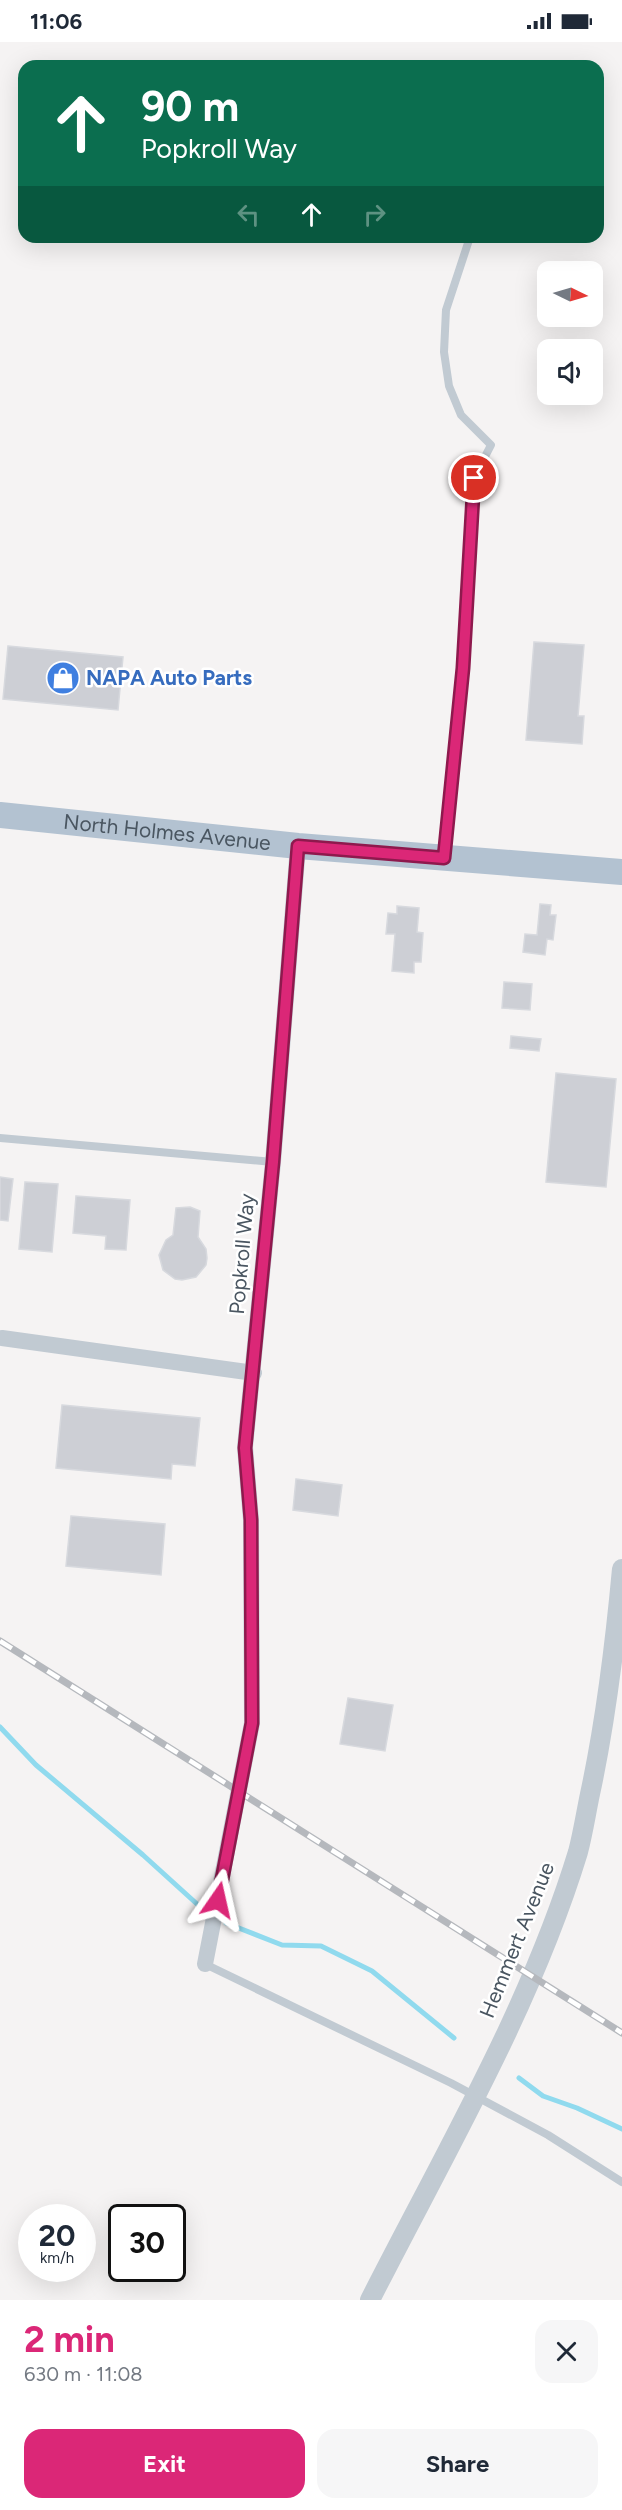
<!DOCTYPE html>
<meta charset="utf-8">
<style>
:root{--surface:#fff;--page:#f6f6f7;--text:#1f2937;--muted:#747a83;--accent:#db2777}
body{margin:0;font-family:Figtree,sans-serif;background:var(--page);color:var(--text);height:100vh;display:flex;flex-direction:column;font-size:22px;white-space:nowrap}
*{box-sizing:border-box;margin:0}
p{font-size:20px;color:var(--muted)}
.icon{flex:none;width:33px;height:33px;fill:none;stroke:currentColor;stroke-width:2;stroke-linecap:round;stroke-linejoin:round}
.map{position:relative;height:2258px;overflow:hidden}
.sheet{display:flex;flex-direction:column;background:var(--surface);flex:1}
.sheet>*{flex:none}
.hud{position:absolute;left:18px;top:18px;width:586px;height:183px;border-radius:18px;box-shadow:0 6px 24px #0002;background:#0b6e4f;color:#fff;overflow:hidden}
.needle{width:39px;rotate:95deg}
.tools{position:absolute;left:537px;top:219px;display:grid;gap:12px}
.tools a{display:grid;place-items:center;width:66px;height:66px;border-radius:12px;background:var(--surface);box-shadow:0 6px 24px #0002;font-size:30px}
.speed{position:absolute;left:18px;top:2162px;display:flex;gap:12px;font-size:30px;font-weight:700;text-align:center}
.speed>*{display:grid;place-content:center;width:78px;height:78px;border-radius:50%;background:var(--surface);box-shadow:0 6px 24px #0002;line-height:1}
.speed small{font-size:15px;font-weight:400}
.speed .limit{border:3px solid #111;border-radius:9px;background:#fff;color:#111}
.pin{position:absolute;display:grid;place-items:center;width:51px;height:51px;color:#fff;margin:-26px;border:3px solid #fff;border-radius:50%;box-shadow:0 2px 6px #0007}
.me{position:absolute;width:66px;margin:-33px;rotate:11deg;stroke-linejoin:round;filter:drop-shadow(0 0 4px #0008)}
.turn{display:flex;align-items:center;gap:21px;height:126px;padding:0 24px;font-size:27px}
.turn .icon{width:78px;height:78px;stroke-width:2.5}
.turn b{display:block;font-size:42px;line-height:51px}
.lanes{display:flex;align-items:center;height:57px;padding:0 24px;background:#0003;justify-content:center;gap:30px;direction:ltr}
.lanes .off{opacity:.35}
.round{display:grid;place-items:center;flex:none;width:63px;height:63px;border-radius:18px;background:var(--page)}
.head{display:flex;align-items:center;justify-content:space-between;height:102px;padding:0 24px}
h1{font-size:36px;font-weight:700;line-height:45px;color:var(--accent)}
.primary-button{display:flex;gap:12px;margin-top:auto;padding:12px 24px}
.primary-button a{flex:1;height:69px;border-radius:18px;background:var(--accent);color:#fff;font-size:24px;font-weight:700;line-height:69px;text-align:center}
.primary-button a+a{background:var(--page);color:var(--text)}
.status{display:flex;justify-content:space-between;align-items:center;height:42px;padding:0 30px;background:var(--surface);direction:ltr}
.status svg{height:16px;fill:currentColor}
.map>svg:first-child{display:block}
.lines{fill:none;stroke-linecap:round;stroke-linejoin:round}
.stream{stroke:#90daee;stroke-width:5}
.building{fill:#cdcfd5;stroke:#d7d9de;stroke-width:1.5}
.service{stroke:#c1cad2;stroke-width:8}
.minor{stroke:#c1cad2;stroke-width:16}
.tertiary{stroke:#c1cad2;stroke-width:20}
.primary{stroke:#b3c2d1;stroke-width:26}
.rail-casing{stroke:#b5b8bd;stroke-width:7}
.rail{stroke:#fff;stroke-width:4.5;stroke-dasharray:14;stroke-linecap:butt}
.route-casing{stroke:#8e194d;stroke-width:15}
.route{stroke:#db2777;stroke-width:10}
.labels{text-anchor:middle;stroke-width:5;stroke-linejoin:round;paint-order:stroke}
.shop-label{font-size:21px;font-weight:bold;fill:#366cbe;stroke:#fff;text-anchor:start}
.street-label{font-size:21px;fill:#4a5661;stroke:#fff}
</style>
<div class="status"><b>11:06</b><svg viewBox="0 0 49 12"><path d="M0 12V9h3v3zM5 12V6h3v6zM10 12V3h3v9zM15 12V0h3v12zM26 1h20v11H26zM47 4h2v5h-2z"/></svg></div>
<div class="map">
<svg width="622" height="2258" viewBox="0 0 622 2258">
<rect width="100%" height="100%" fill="#f5f3f3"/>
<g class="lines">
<g class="stream">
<polyline points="0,1685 36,1723 143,1813 208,1872"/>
<polyline points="226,1881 282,1903 321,1904 372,1929 454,1996"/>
<polyline points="519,2036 543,2054 577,2066 622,2087"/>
</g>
</g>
<g class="building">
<polygon points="534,600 584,603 578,674 584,674 582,702 526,698"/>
<polygon points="8,604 123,615 118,668 3,657"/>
<polygon points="540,862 551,863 550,873 556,873 553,898 547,897 545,913 523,910 525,892 537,893"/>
<polygon points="397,864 419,866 417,890 423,891 421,920 414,920 414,931 392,929 395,892 386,892 388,871 397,872"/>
<polygon points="504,940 532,942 530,968 502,966"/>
<polygon points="511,994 541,997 539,1009 510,1006"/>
<polygon points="556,1031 616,1037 606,1145 546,1140"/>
<polygon points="0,1135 13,1137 8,1179 0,1178"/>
<polygon points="25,1140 58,1142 52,1210 19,1207"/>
<polygon points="76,1154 130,1158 126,1208 105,1207 106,1194 73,1191"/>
<polygon points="190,1165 200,1169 198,1195 206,1207 207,1216 206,1223 196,1235 182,1238 175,1237 163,1228 159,1213 166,1198 173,1193 176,1166"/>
<polygon points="62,1363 200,1376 195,1424 172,1422 171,1437 56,1426"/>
<polygon points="296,1437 342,1443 338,1474 293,1468"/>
<polygon points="71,1474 165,1482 161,1533 66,1524"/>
<polygon points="348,1656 393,1663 385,1709 340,1702"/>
</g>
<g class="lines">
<g class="service">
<polyline points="444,812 463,626 474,436 491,403 461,373 449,344 444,310 446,268 470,195"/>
<polyline points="0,1096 273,1120"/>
<polyline points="205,1922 451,2041 548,2093 622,2140"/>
</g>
<g class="minor">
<polyline points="2,1296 254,1331"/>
<polyline points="205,1922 252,1681 251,1478 245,1405 273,1120 298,804"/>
</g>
<path class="tertiary" d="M370 2258C444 2112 530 1967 578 1810 583 1791 586 1771 590 1752 606 1678 615 1603 622 1527"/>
<path class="primary" id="s1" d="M0 773 298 804 622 830"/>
<defs>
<polyline id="rail" points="0,1599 622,1991"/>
</defs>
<use href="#rail" class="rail-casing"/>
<use href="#rail" class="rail"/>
</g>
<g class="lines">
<defs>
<polyline id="route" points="218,1858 252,1681 251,1478 245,1406 273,1120 298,804 444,816 463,626 474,436"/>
</defs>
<use href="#route" class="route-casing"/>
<use href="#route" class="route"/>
</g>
<defs>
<symbol id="shop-disc" viewBox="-11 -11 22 22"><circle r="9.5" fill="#3f7fe0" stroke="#fff"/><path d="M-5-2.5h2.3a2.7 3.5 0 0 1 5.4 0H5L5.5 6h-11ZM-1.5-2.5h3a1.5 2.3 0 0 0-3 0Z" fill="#fff"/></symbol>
</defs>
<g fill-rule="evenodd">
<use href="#shop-disc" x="44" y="617" width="38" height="38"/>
</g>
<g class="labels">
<g class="shop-label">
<text x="86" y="643">NAPA Auto Parts</text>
</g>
<g class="street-label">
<text dy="7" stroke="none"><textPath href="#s1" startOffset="168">North Holmes Avenue</textPath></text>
<text transform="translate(242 1212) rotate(-85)" y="7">Popkroll Way</text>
<text transform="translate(517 1898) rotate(-68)" y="7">Hemmert Avenue</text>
</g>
</g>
</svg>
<div class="tools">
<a><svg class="needle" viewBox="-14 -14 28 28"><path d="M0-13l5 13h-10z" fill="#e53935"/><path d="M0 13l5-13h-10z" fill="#747a83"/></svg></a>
<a><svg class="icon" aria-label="sound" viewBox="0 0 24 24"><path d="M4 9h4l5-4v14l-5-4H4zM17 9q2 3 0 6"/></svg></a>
</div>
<div class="speed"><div>20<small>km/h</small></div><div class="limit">30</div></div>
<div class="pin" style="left:474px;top:436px;background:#d93025"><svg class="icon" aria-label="arrive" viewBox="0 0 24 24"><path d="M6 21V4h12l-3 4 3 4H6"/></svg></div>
<svg class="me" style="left:218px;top:1858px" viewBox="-20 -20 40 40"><path d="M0-17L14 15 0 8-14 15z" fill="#db2777" stroke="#fff" stroke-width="4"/></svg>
<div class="hud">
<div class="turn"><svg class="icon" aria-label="ahead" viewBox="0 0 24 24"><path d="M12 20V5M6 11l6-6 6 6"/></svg><div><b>90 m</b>Popkroll Way</div></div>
<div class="lanes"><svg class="icon off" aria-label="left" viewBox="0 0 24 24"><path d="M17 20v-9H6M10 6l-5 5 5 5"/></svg><svg class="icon" aria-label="ahead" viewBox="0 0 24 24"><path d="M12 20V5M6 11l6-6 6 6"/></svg><svg class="icon off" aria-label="right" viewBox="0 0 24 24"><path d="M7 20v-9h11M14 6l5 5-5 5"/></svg></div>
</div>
</div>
<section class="sheet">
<div class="head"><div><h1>2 min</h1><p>630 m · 11:08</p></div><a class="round"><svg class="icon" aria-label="close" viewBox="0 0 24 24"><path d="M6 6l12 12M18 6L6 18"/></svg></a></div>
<div class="primary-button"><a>Exit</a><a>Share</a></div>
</section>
